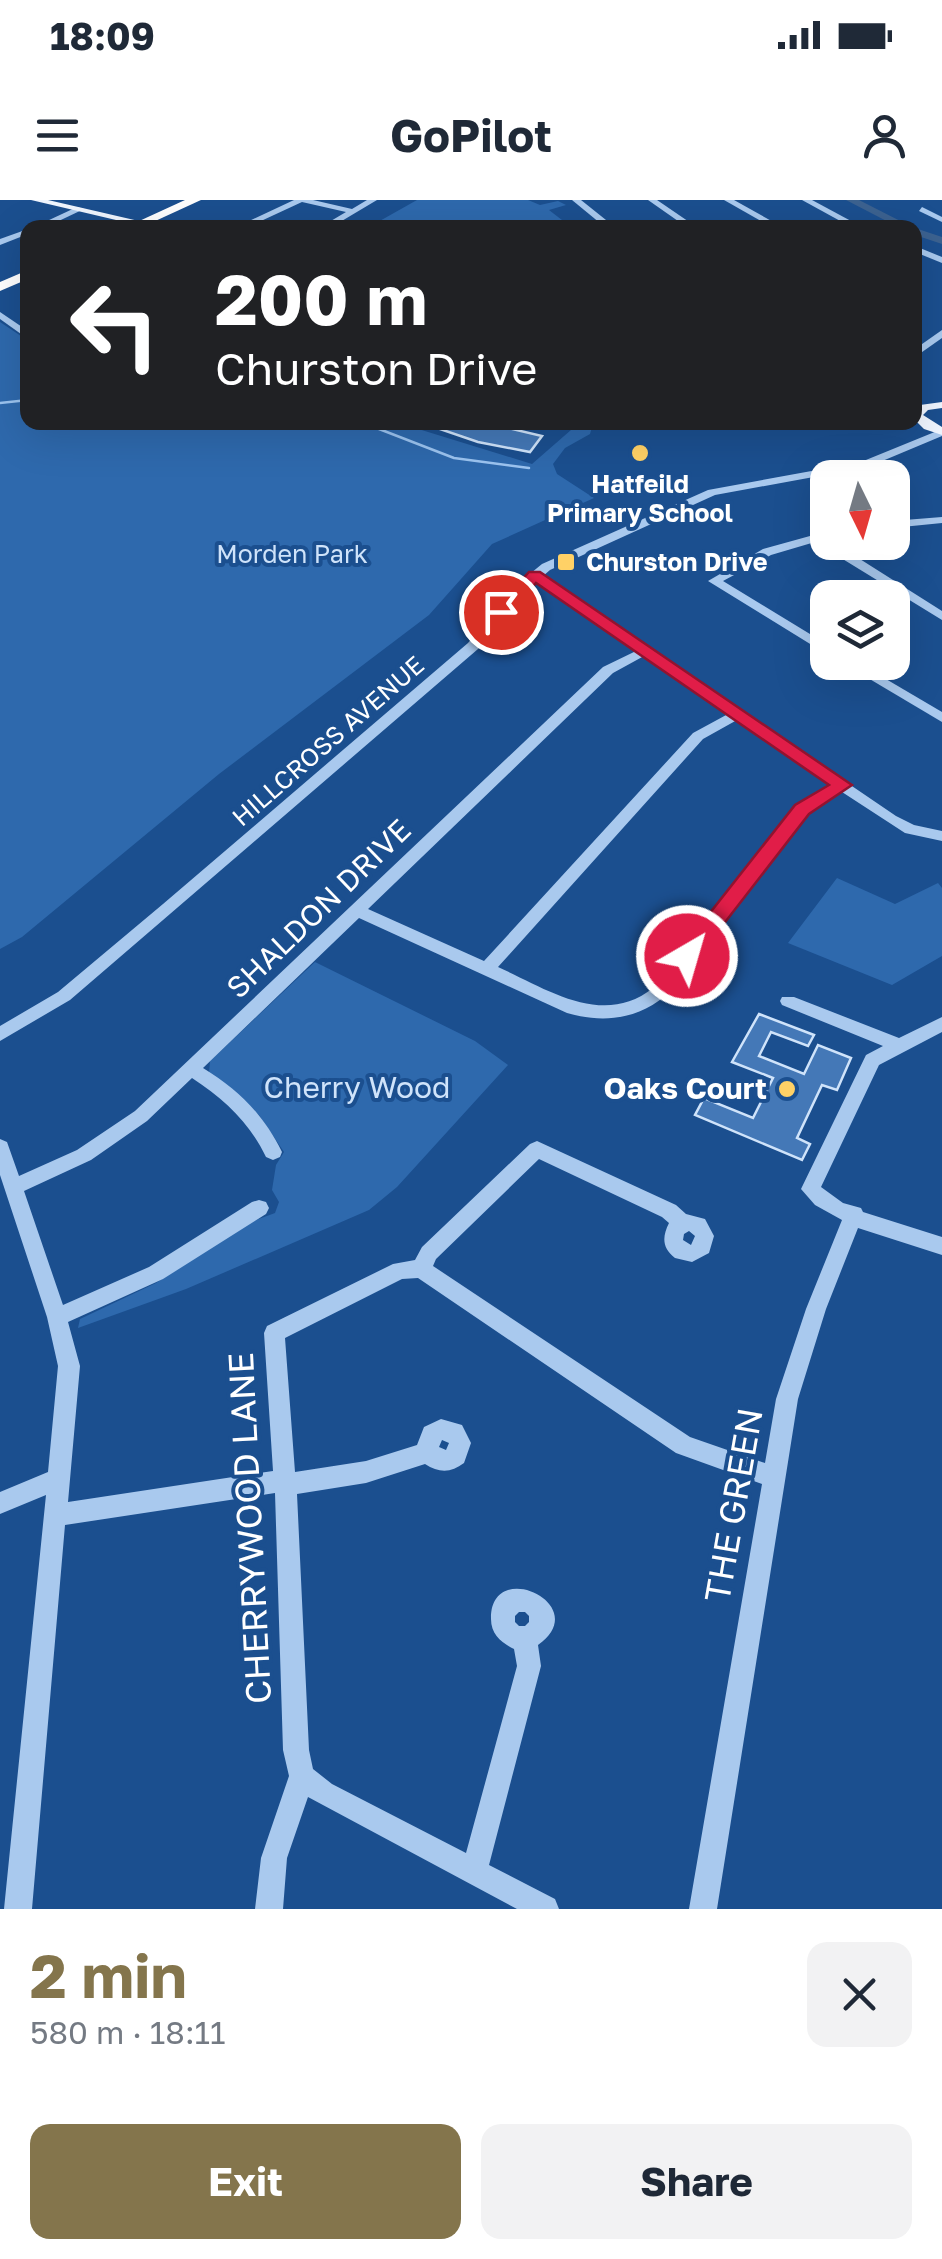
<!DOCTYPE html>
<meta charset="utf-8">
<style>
:root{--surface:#fff;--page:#f2f2f3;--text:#1f2937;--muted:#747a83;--accent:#84754c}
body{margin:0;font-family:"Golos Text",sans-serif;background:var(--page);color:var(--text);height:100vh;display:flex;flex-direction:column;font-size:38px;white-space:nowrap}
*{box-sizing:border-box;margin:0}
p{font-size:32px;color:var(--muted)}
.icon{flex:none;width:55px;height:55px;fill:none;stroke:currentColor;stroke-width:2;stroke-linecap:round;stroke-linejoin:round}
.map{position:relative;height:1709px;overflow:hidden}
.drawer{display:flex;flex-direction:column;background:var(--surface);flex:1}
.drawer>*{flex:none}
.top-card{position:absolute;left:20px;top:20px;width:902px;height:210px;border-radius:20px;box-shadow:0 10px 40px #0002;background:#202124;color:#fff;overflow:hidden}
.needle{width:65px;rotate:175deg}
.controls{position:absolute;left:810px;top:260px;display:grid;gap:20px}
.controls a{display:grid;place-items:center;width:100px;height:100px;border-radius:20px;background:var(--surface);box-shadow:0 10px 40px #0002;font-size:50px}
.pin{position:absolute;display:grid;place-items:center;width:85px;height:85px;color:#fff;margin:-42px;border:5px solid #fff;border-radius:50%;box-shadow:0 2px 10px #0007}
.me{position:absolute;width:110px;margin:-55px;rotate:38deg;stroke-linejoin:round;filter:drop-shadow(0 0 8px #0008)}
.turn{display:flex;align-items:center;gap:35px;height:210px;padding:0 30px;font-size:45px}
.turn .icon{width:130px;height:130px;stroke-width:2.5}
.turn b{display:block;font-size:70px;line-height:85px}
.round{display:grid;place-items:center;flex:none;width:105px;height:105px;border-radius:20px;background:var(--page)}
.headline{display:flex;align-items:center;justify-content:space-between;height:170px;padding:0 30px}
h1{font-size:60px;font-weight:700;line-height:75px;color:var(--accent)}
.button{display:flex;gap:20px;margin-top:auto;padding:20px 30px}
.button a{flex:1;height:115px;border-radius:20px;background:var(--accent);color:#fff;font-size:40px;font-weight:700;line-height:115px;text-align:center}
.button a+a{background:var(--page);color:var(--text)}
.status{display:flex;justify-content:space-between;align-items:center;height:70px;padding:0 50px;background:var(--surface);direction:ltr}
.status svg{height:28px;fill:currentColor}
header{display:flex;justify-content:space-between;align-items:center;height:130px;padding:0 30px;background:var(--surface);font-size:45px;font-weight:700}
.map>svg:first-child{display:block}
.green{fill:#2e69ad}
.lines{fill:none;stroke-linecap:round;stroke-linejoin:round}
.stream{stroke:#9cc4f0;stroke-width:2.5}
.river{fill:#3c6290;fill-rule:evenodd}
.building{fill:#4478b7;stroke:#cfe3fa;stroke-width:2.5}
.minor{fill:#a9c9ee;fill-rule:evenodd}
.major{fill:#f0f6ff;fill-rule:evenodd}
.highway{fill:#fff;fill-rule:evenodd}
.route{fill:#e11d48;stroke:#92132f;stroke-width:2.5}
.poi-dot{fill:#ffd166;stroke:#1b4f8f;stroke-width:4}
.labels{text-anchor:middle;stroke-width:8;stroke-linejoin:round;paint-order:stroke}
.far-poi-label{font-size:25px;font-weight:bold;fill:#fff;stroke:#1b4f8f}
.far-park-label{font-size:25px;fill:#cfe3fa;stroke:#1b4f8f}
.far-street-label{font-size:25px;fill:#fff;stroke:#1b4f8f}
.street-label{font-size:30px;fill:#fff;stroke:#1b4f8f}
.park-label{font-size:30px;fill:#cfe3fa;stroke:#1b4f8f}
.poi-label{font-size:30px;font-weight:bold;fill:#fff;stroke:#1b4f8f;text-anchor:end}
.near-street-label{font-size:35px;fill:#fff;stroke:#1b4f8f}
</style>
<div class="status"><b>18:09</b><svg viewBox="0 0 49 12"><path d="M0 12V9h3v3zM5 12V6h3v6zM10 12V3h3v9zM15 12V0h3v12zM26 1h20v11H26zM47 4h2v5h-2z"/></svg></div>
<header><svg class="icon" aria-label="menu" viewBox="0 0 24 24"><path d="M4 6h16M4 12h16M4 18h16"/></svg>GoPilot<svg class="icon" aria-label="person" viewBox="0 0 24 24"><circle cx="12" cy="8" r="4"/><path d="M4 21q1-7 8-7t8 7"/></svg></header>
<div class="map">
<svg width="942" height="1709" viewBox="0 0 942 1709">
<rect width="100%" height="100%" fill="#1b4f8f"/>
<g class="green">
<polygon points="417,0 528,0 540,5 558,1 566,5 549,10 571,27 369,27"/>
<polygon points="0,122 27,140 28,222 399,223 532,264 579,223 592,227 590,234 565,248 553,264 557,274 594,298 492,344 429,415 219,574 22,737 0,749"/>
<polygon points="837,678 895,704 938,683 942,688 942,756 892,785 788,743"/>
<polygon points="315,762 475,841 508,865 397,987 369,1010 186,1089 78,1128 80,1119 156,1083 253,1021 275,1013 279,1002 272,990 276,965 284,952 259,915 209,874 210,861"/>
</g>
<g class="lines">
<g class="stream">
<polyline points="0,203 28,200"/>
<polyline points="361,222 454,258 529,268"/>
</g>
<g class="river">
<polygon points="846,0 859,0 914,28 900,28"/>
<polygon points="915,28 942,37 942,44 915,35"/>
</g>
</g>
<g class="building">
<polygon points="432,222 482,222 542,236 530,252 478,242 431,226"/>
<polygon points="759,814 814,835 808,846 771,832 759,856 804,874 818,845 851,858 837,890 822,885 797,938 810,944 802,960 695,915 704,898 753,918 773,878 732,862"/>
</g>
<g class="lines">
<g class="minor">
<polygon points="294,0 313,0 352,9 367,0 377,0 330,28 319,28 346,12 302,2 246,28 234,28"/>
<polygon points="572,0 581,0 616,28 606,28"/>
<polygon points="648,0 657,0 698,28 688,28"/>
<polygon points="724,0 734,0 784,28 773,28"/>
<polygon points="802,0 812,0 864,28 853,28"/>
<polygon points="77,7 84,9 44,28 32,28"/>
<polygon points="922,7 942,17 942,22 919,11"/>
<polygon points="28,29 28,34 0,45 0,39"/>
<polygon points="915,46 942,57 942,63 915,52"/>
<polygon points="0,112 28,131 28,139 0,119"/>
<polygon points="942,130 942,138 915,157 915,149"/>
<polygon points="597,222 665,222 660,225 602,225"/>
<path d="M942 229V236L868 267 715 295 550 370 543 376 896 616 914 625 942 631V641L905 633 842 592 807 612 665 796C636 820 602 823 567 813L359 718 203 868C239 890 263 914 282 952L280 957 273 960 266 957C249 922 225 900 192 878L147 921 91 960 24 991 63 1105 149 1067 252 1002 259 1000 266 1002 269 1008 266 1014 163 1079 68 1122 80 1166 68 1302 273 1271 264 1133 267 1126 393 1064 415 1060 422 1047 530 944 537 941 676 1005 686 1014 705 1019 714 1036 709 1053 692 1062 675 1058C662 1048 662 1037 669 1023L662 1017 539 959 436 1059 433 1066 690 1237 765 1263 776 1199 806 1109 842 1020 815 1005 801 989 866 855 883 846 782 805 780 801 782 797H794L899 838 942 817V832L879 865 821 987 843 1003 861 1008 863 1012 942 1037V1055L858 1028 826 1109 798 1199 717 1709H689L762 1284 676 1253 418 1078 402 1079 285 1138 295 1272 366 1261 417 1245 424 1227 441 1219 462 1225 471 1243 464 1263C451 1273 439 1273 425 1264L366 1283 297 1294 309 1550 313 1569 332 1584 466 1653 517 1466 514 1449C502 1443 491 1435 491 1419 490 1356 595 1405 538 1445L541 1466 489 1665 555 1699 559 1709H517L308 1597 287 1658 283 1709H255L261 1658 289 1576 283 1550 275 1293 65 1325 32 1709H4L46 1295 0 1314V1292L48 1272 58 1166 47 1117 0 975V939L7 942 19 976 77 950 135 911 603 467 636 451 536 382 478 449 70 800 0 841V826L58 792 163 704 468 443 520 382 542 364 708 290 861 262ZM644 456 728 514 693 533 484 761 368 709 613 473ZM737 520 832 585 797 606 653 788C603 828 547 789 498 767L703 539ZM689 1031 695 1036 691 1045 683 1040 684 1034ZM442 1240 449 1243 446 1250 439 1247ZM519 1412H525L529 1416V1422L525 1426H519L515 1422V1416Z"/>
<polygon points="942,317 942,323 892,328 892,321"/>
<polygon points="828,331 828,342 833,342 942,411 942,420 815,342 771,355 723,381 828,445 828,455 708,381 763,349"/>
<polygon points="841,462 857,462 942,512 942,522"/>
</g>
<g class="major">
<polygon points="31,0 48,0 169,28 150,28"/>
<polygon points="942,202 942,208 928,210 923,215 942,227 942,235 924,229 915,220 915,210 920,205"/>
</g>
<g class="highway">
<polygon points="185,0 201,0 140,28 124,28"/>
<polygon points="28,70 28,79 0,91 0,82"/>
</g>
</g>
<polygon class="route" points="529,372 540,372 852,585 809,614 695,761 687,763 676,756 795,605 829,585 536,383 507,416 495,416 495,409"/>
<g class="poi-dot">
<circle cx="640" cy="253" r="10"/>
<rect x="556" y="352" width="20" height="20" rx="5"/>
<circle cx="787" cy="889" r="10"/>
</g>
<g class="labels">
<g class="far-poi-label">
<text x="640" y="293">Hatfeild<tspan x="640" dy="29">Primary School</tspan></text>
<text x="586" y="371" text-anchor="start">Churston Drive</text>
</g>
<g class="far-park-label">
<text x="292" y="363">Morden Park</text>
</g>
<g class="far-street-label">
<text transform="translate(328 541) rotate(-41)" y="9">HILLCROSS AVENUE</text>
</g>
<g class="street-label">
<text transform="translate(319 709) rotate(-44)" y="10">SHALDON DRIVE</text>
</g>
<g class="park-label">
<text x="357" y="898">Cherry Wood</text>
</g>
<g class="poi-label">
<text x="767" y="899">Oaks Court</text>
</g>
<g class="near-street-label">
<text transform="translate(734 1305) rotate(-80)" y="12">THE GREEN</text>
<text transform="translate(250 1328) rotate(-93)" y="12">CHERRYWOOD LANE</text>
</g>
</g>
</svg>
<div class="controls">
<a><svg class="needle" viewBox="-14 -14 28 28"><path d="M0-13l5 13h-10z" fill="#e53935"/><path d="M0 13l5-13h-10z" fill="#747a83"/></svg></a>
<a><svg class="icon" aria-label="layers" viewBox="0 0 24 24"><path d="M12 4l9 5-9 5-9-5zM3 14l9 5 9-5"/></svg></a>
</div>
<div class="pin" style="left:501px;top:412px;background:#d93025"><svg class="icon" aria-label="arrive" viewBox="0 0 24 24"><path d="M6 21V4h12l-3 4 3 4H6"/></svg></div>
<svg class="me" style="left:687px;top:756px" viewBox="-20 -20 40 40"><circle r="17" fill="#e11d48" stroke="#fff" stroke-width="3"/><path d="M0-11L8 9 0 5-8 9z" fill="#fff"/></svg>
<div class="top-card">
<div class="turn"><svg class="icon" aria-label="left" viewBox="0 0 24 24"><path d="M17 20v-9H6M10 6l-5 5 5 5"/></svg><div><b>200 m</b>Churston Drive</div></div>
</div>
</div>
<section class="drawer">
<div class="headline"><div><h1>2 min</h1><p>580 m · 18:11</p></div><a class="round"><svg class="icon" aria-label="close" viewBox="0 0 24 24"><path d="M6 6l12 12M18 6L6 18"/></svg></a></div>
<div class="button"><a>Exit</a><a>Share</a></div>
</section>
